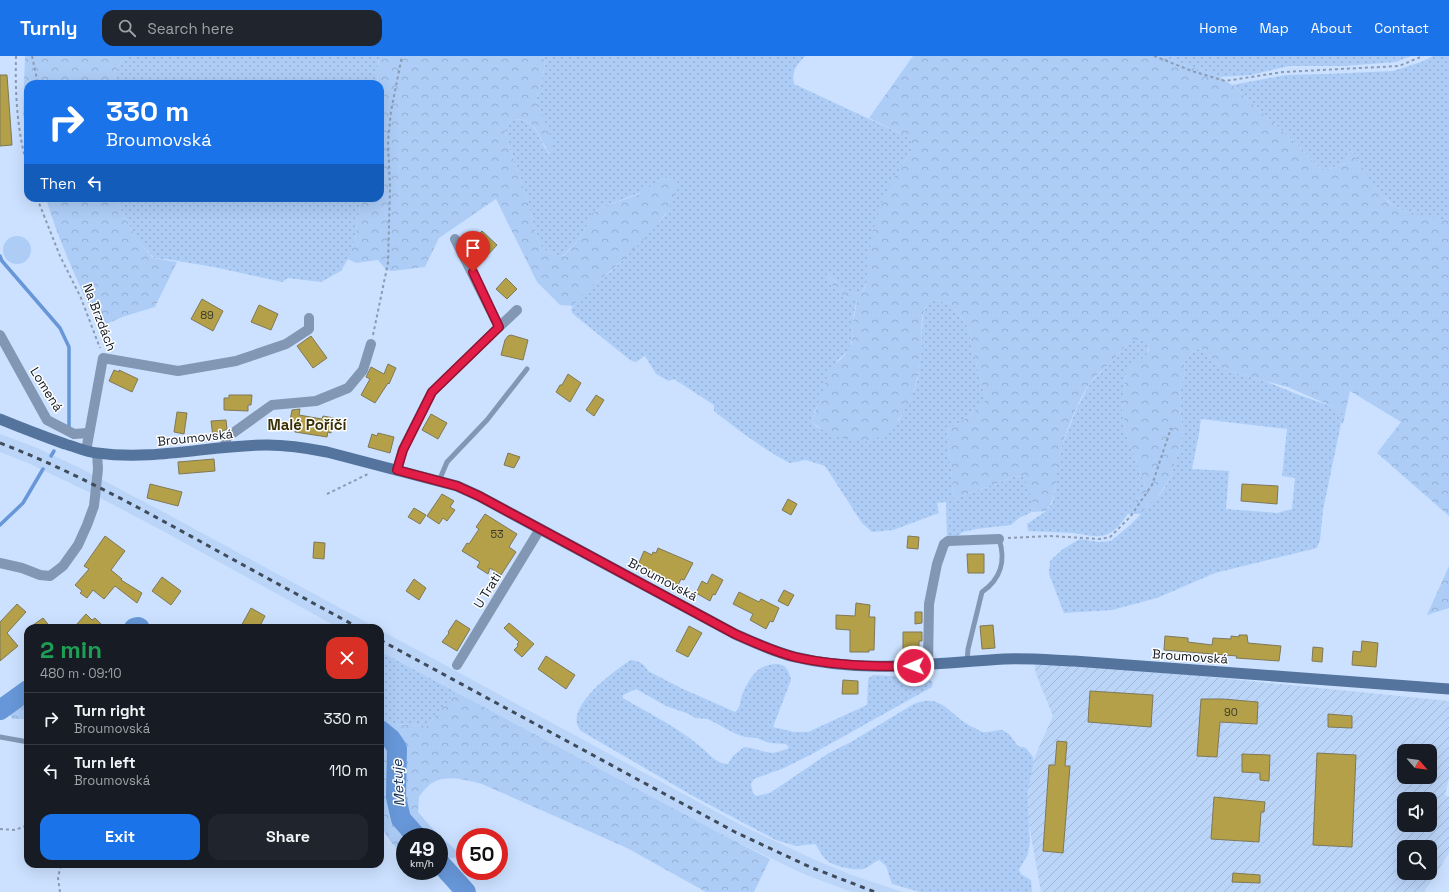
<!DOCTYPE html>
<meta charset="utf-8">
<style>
:root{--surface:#171b24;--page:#20242c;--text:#f1f3f6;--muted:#9ea1a6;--line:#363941;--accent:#1a73e8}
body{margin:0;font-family:"Space Grotesk",sans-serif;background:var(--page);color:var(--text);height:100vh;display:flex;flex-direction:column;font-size:15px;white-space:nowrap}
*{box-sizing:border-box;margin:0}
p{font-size:13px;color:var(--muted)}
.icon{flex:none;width:22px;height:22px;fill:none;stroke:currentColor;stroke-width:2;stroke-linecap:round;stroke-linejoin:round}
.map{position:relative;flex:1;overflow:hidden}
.details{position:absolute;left:24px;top:568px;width:360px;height:244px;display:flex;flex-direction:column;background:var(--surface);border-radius:12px;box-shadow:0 4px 16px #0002}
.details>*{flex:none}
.banner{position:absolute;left:24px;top:24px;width:360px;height:122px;border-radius:12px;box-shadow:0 4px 16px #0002;background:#1a73e8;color:#fff;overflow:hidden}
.needle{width:26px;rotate:118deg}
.tools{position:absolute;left:1397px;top:688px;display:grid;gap:8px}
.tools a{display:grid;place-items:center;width:40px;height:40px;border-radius:8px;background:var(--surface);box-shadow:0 4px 16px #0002;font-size:20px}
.speed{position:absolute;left:396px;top:772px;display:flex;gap:8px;font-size:20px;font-weight:700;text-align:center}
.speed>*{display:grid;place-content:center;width:52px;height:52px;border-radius:50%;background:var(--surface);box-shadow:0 4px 16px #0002;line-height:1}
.speed small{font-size:10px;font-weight:400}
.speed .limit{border:6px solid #d22;background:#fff;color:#111}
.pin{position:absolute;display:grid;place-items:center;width:34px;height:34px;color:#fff;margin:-41px -17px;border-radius:50% 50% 50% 0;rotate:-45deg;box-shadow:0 0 4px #0007}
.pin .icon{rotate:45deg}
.me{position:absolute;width:44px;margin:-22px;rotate:269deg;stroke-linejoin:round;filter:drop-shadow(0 0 3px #0008)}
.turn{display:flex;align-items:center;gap:14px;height:84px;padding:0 16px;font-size:18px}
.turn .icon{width:52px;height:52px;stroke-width:2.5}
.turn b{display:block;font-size:28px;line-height:34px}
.then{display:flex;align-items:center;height:38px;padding:0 16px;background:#0003;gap:8px;font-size:15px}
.round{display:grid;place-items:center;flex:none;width:42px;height:42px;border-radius:12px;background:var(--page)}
.headline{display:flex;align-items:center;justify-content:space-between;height:68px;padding:0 16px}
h1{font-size:24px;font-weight:800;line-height:30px;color:#1e9e55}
.primary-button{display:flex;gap:8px;margin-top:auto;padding:8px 16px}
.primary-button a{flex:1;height:46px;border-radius:12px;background:var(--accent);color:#fff;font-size:16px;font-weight:800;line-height:46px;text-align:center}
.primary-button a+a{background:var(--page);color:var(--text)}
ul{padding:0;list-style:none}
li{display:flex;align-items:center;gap:12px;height:52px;padding:0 16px;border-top:1px solid var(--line)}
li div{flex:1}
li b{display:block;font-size:15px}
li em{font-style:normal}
header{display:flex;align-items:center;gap:24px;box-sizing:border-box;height:56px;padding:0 20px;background:var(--accent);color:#fff}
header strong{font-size:19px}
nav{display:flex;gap:22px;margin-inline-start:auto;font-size:14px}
.search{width:280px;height:36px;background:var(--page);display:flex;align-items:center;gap:10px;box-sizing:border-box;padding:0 14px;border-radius:12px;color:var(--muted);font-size:15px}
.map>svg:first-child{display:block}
.built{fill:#bbd5f9}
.industrial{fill:url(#industrial-furrows);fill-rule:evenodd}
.green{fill:url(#green-dots);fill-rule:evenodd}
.forest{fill:url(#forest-crowns)}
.pitch{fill:#adcdf7}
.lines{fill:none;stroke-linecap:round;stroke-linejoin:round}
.stream{stroke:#6797d8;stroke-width:3.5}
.river{stroke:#6797d8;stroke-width:20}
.building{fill:#b3a048;stroke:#7f7858}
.path{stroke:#8a9bb2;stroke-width:2;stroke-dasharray:3 3;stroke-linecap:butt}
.service{stroke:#8197b4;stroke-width:5}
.minor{stroke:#8197b4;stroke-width:10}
.secondary{stroke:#54739d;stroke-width:11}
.rail{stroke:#3f4b5a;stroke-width:3;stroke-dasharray:5 5;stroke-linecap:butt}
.route-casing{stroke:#92132f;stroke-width:10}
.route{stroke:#e11d48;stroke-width:7}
.labels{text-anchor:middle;stroke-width:3;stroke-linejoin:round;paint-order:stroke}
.number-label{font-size:11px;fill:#393a2c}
.street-label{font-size:13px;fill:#101822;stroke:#fff}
.water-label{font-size:14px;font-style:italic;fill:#0e2f59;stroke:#fff}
.quarter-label{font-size:15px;font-weight:bold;fill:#372f03;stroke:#fff}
</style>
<header>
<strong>Turnly</strong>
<div class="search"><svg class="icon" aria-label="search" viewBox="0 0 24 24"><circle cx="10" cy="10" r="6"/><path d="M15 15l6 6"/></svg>Search here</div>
<nav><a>Home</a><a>Map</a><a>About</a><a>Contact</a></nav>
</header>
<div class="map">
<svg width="1449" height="836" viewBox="0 0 1449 836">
<defs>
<pattern id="industrial-furrows" width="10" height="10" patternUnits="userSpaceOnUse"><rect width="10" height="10" fill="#bbd5f9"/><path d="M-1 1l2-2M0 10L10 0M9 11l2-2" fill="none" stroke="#a0b6d5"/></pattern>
<pattern id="green-dots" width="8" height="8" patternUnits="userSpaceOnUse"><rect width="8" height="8" fill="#adcdf7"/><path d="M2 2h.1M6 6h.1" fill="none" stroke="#94afd3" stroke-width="1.8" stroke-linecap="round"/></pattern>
<pattern id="forest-crowns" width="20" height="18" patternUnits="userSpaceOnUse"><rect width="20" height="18" fill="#adcdf7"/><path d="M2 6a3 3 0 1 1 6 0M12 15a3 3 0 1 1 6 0" fill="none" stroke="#94afd3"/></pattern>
</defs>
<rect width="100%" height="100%" fill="#cbe1ff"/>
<g class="built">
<polygon points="0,378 35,391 80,412 169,459 377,572 339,572 161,474 93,438 28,407 0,396"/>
<polygon points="380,574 739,768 813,803 849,818 903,836 852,836 806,819 731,783 380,595"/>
</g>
<path class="industrial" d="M1034 607 1181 618 1449 645V722L1445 739 1449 741V797L1424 836H1041L1022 729 1053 660 1036 618ZM1404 695H1430V721H1404ZM1404 743H1430V769H1404ZM1404 791H1430V817H1404Z"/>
<g class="green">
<polygon points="123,0 379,0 377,28 111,28"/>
<path d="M543 0H805C797 9 791 15 794 28L908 81 911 86 912 93 897 118 869 200C870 214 869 226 861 238 842 237 840 228 827 217 832 233 840 242 857 244 855 252 853 259 853 267 852 285 854 292 838 304L814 357 812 365 817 371 840 381 899 364 913 338 918 322 921 297 923 258 928 246 935 244 951 248 965 266 970 276 971 287 986 344 968 361 947 374 954 443 1013 421 1025 420 1033 447V452L1030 457 1019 462 1011 469 976 473 963 476 957 480 947 481 946 446 937 447 939 457 893 474 872 476 862 467 825 410 806 404 790 407C763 393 738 374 714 355V349L674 323 669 325 656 318 645 300 636 306 630 304 573 258 571 254C578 237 596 227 610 216 630 198 648 178 666 158L667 122 656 126 645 135 605 150 591 158 588 168 577 186 562 200H557L545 194 539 187 531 159 527 142 513 103 505 77 507 70 512 63C539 63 536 80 549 98L553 93C550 82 546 71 542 60 541 56 538 53 537 49 535 31 549 17 543 0Z"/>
<polygon points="1160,0 1411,0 1396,6 1344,10 1289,10 1251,19 1220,21"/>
<path d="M1433 0H1449V165C1423 164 1393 155 1377 134 1367 122 1360 107 1351 94L1345 107 1323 115 1287 79 1232 29 1286 19 1327 18 1393 15 1421 6Z"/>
<polygon points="115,142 361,142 355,184 349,201 341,215 321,226 288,222 282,226 214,211 172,204 154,202 137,184"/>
<path d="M1131 283C1144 283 1152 286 1146 300L1140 304 1126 317 1122 353 1125 373 1145 429C1137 443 1123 471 1108 478 1097 483 1084 478 1072 477 1057 476 1043 476 1028 475L1027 468 1046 455 1052 447 1055 435 1057 407 1061 392 1076 354 1090 327 1113 304Z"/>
<path d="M1201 292 1208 298 1215 307 1227 315 1265 325 1299 339 1331 350 1343 358 1323 454 1320 484 1317 492 1215 517 1157 542 1112 554 1064 557 1049 518 1050 505 1063 493 1080 483 1099 486 1111 485 1130 469 1141 458 1150 446 1157 442 1163 434 1171 420 1183 379 1180 350 1181 329 1185 317 1184 306 1194 295ZM1201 363 1287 373 1282 420 1295 422 1292 453 1277 457 1226 453 1229 415 1192 413 1199 378Z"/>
<polygon points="380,595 456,636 427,670 395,668 380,664"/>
<path d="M631 604C639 605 645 608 648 615L683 633 735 656C741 651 740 645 742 639 745 632 750 622 755 617 760 610 776 605 784 610 788 613 790 619 791 624L773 671 794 676H808L867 649 868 625 869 622 873 619 927 622 933 626 932 631 812 698 784 712 754 723 751 728 753 737 756 740 770 737 829 697 851 686 912 649C943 634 951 663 975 672 977 673 981 676 983 676 989 677 996 674 1002 674L1009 678 1018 690 1026 692 1033 701V709L1027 739 1030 786 1028 798 1019 814 1021 818 1031 824 1032 836H920L892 828 886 810 879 804C874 806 868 812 863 813 855 815 835 810 829 806 822 802 820 794 815 788L796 790 776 784 693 740 581 675C561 653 615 614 631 604ZM636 633 666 650 689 658 695 662 708 663 736 678 745 681 756 682 770 687 786 688 789 692C784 694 778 696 773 697 763 697 754 691 744 691L733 700 728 708C717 708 710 699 702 692 679 672 650 658 623 642V639Z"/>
</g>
<g class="forest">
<polygon points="25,0 123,0 111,28 28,28 28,76 23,59"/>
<path d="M379 0H543C549 17 535 31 537 49 538 53 541 56 543 60 547 71 552 81 553 93L550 98C537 80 538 62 512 63L507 70 505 77 513 103 527 142 531 159 539 187 545 194 557 200H563L577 186 588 168 591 158 605 150 637 139 656 126 667 122 677 124C685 149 627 201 608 217 600 224 590 230 582 238 579 242 576 246 573 250L560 249 537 226 496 143 439 182 425 211 392 215 386 214 378 204 356 207 348 203 355 184 361 142H380V28H377Z"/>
<path d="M913 0H1160L1220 21 1232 29 1287 79 1323 115 1345 107 1351 94 1377 134 1388 146 1404 155 1449 165V460L1377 397 1401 366 1350 335 1343 368 1341 366 1343 358 1331 350 1288 331 1227 315 1215 307 1208 298 1201 292 1194 295 1184 306 1185 317 1181 329 1180 350 1183 379 1171 420 1157 442 1150 446 1141 458H1127L1145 429 1125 373 1122 353 1126 317 1132 309 1146 300 1149 293 1147 289 1144 285 1131 283C1125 290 1119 297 1113 304 1106 312 1097 318 1091 326 1080 339 1066 376 1061 393 1054 414 1060 437 1046 455L1031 456 1033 452V447L1024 420 1013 421 954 443 947 374 968 361 986 344 971 287 970 276 965 266 951 248 935 244 928 246C926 250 924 254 923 258 920 270 923 285 921 297 919 325 911 352 891 372 879 382 872 388 856 385 841 382 822 377 812 365L830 313 845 299 852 287 853 266 857 245C839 240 832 234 827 216 837 227 844 237 861 238 872 224 867 207 870 191 872 176 877 160 882 146 888 129 903 109 912 93L911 86 908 81 869 62Z"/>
<path d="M46 142H115L137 184 153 202 177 206 155 251 125 260 99 271C79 228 59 187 46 142Z"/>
<polygon points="1449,510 1449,552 1427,559"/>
<polygon points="28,622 28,663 13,663 0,647 0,644"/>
<path d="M456 636 731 783 770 803 754 836H706L627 792 482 728C466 724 447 718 432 727 427 730 422 737 419 741L418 756 430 770 463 801 439 803V781H405V800C394 791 384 779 380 765V664L395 668 427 670Z"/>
</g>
<circle class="pitch" cx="17" cy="194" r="14"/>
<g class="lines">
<g class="stream">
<polyline points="0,200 2,205 60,272 69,291 69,371"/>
<polyline points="51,400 54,395"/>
<polyline points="0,469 23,447 43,413"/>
</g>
<g class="river">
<polyline points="134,572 138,571 140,572"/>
<polyline points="0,654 28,634"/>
<polyline points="380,674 391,683 397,692 396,741 401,763 417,781"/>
<polyline points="439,806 466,836"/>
</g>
</g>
<g class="building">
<polygon points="0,19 7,19 12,89 0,90"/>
<polygon points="482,175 497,189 485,202 470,187"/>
<polygon points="506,222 517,233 507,243 496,233"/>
<polygon points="202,243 223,255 213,275 191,263"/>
<polygon points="259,249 278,258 271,274 251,266"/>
<polygon points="511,279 528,284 523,304 501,299 505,284 508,280"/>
<polygon points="311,280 327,302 313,312 297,290"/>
<polygon points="388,308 396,312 389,328 388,327 375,347 361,339 370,323 366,321 371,311 384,318"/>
<polygon points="114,314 119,316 119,314 138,323 132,336 109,325"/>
<polygon points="568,318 581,327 570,346 556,336 560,329 562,329"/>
<polygon points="229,339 252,339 251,349 248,349 248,355 224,354 224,342 229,342"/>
<polygon points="596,339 604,344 594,360 586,354"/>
<polygon points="300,353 299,359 322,363 323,360 334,362 331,377 328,376 327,381 295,376 296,370 289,369 292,354"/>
<polygon points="177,356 187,357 184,378 174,376"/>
<polygon points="431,358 447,367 438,383 422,374"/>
<polygon points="226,364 227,373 221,376 220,380 213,381 211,365"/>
<polygon points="378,377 394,381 390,397 368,391 372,378 377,380"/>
<polygon points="508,397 520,401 514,412 504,409"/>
<polygon points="214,403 215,415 179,418 178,406"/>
<polygon points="150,428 182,436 178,450 147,442"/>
<polygon points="1242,428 1278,430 1277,448 1241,445"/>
<polygon points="442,438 454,445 450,451 455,454 447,465 443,462 439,468 427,460"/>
<polygon points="788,443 797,448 791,459 782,454"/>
<polygon points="414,452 426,459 420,468 408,461"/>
<polygon points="485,458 517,478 509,491 516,496 501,519 490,512 488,518 477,511 480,506 462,495 467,487 469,488 479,473 476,471"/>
<polygon points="105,480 125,495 111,514 122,523 121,524 142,537 137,547 115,530 104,543 93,534 87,542 80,537 82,535 75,529 89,513 84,510"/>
<polygon points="908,480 919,481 918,493 907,492"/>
<polygon points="314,486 325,487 324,503 313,502"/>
<polygon points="658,492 693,507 684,524 681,523 678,529 638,509 644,495 652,499 653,496 656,497"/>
<polygon points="967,498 984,498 984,517 968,517"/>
<polygon points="712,518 723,524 715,539 713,538 710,545 696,537 702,525 707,528"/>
<polygon points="162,521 181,535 171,549 152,535"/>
<polygon points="414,523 426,532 419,544 406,535"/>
<polygon points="784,534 794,539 788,550 778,545"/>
<polygon points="739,536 759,546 761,543 779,552 773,566 770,565 766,573 750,564 753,558 733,548"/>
<polygon points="856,547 870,549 869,561 875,561 874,594 869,594 869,596 850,596 850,574 836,573 836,559 855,560"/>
<polygon points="17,548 26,556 7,577 18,590 0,605 0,566"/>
<polygon points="251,552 265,560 259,572 240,572"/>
<polygon points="915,556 922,556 922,567 915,568"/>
<polygon points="86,558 92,564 95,562 101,568 99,570 101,572 81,572 77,568"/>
<polygon points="43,562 51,572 29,572"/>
<polygon points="456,564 470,573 457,595 442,586 449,577 448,576"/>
<polygon points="509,567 534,588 522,601 514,594 518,590 517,588 519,586 504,572"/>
<polygon points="993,569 995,592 982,593 980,570"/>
<polygon points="689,570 702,577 688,601 676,595"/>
<polygon points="903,576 922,576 922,585 919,585 919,596 903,596"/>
<polygon points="1239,579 1247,579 1248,587 1281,590 1279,605 1236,602 1237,600 1164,594 1165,580 1188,582 1188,586 1212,589 1213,582 1231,583 1231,580 1239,581"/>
<polygon points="1362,585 1378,587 1376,611 1352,609 1353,595 1361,596"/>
<polygon points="1313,591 1323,592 1322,606 1312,605"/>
<polygon points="546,600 575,619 566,633 538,613"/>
<polygon points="843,624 858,625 858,638 842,638"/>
<polygon points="1090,635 1153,639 1151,671 1088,666"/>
<polygon points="1201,643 1223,643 1258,646 1257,668 1220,666 1217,701 1197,700"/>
<polygon points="1328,658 1352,660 1352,672 1328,671"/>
<polygon points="1057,685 1067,686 1065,710 1070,710 1063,797 1043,795 1049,709 1055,709"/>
<polygon points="1317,697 1356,699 1352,791 1313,789"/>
<polygon points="1242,698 1270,699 1269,725 1260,724 1260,717 1242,716"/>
<polygon points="1214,741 1265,746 1264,756 1261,756 1259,786 1211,783"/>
<polygon points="1233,817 1260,819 1260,827 1232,826"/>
</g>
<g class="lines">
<g class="path">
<path d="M16 0C15 38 17 76 28 112"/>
<polyline points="32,0 38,28"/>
<polyline points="1154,0 1192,15 1225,25 1283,16 1399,10 1423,0"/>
<polyline points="37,142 60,200 81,242 100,292"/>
<polyline points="373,279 388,207 390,132 388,86 391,55 402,0"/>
<polyline points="327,438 368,418"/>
<polyline points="1008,482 1050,480 1100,483 1110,481 1130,461 1152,429 1171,372"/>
<polyline points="0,773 15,774 28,769"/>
<polyline points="60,836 58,822 61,808"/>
</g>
<g class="service">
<polyline points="439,425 447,406 487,364 527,313"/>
<path d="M967 606 968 593 982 536C1001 523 1006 504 999 483"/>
<polyline points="0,681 28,686"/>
</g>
<g class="minor">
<polyline points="499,271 517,254"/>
<polyline points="0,279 47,364 74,378 88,377"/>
<polyline points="225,392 226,382 272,349 316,345 348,332 363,314 371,288"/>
<polyline points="86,395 103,302 178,315 236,305 286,288 309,273 309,262"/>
<polyline points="397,414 403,393 432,336 499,271 455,183"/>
<polyline points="0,507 22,512 40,519 50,520 63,510 78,489 87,469 94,450 98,413 97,397"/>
<polyline points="457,609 540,473"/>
<polyline points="928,609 929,548 937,508 944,488 948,485 999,483"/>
</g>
<path class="secondary" d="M0 363C22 372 43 380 65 388 76 391 86 396 97 397 156 405 210 389 267 389 288 389 307 392 327 396L457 430 479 440 735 578C755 587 774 596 795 601 864 618 934 607 1004 603 1027 602 1051 604 1074 605L1449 633"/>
<g class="rail">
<path d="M0 387C68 413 132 448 196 483 250 513 304 542 359 572"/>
<polyline points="380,584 735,776 810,811 875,836"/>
</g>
</g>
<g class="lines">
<defs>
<path id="route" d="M473 216 499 271 432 336 403 394 397 414 457 430 479 440 735 578C755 587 775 596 795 601 834 610 875 611 914 610"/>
</defs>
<use href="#route" class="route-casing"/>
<use href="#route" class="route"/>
</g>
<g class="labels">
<g class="number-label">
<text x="207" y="263">89</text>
<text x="497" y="482">53</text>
<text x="1231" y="660">90</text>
</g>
<g class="street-label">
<text transform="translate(100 261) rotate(69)" y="5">Na Brzdách</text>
<text transform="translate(47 333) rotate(58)" y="5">Lomená</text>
<text transform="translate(195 381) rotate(-6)" y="5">Broumovská</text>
<text transform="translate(663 523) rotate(28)" y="5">Broumovská</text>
<text transform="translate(487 534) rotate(-58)" y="5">U Trati</text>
<text transform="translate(1190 600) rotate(4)" y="5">Broumovská</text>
</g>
<g class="water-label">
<text transform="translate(398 727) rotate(-93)" y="5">Metuje</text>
</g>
<g class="quarter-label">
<text x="307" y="374">Malé Poříčí</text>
</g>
</g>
</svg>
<div class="tools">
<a><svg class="needle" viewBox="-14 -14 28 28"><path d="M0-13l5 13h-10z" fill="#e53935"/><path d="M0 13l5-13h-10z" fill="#9ea1a6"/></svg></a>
<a><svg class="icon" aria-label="sound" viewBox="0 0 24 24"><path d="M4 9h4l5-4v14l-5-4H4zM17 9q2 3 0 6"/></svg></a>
<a><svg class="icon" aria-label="search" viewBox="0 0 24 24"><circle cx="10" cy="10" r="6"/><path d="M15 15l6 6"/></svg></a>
</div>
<div class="speed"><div>49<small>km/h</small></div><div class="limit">50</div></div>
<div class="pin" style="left:473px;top:216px;background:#d93025"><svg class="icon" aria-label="arrive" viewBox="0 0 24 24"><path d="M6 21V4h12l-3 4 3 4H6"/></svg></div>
<svg class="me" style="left:914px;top:610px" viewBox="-20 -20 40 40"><circle r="17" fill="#e11d48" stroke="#fff" stroke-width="3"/><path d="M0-11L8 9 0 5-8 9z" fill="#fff"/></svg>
<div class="banner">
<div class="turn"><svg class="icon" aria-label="right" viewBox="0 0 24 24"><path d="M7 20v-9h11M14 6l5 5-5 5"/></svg><div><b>330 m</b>Broumovská</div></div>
<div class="then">Then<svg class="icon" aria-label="left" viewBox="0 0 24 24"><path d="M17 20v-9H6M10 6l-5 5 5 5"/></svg></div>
</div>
<section class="details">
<div class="headline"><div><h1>2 min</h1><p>480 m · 09:10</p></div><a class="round" style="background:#d93025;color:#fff"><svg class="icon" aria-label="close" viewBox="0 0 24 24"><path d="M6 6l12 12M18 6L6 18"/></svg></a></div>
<ul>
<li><svg class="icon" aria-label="right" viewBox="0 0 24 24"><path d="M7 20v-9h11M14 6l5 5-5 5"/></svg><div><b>Turn right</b><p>Broumovská</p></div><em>330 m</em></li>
<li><svg class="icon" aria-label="left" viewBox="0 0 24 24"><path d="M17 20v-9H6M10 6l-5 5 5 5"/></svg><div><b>Turn left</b><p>Broumovská</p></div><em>110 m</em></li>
</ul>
<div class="primary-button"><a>Exit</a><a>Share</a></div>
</section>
</div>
